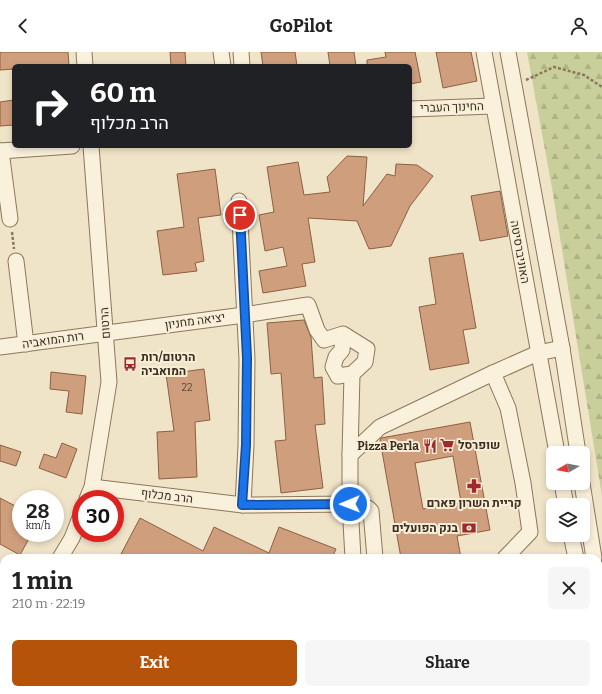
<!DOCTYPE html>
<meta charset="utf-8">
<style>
:root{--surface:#fff;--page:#f6f6f6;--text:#222;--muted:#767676;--accent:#b45309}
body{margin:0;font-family:Bitter,Heebo,serif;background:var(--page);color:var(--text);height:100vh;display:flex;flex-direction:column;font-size:15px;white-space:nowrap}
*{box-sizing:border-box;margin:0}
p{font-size:13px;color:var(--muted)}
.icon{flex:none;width:22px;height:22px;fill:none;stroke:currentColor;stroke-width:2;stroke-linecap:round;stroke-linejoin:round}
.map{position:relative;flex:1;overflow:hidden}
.panel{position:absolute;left:0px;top:502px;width:602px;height:140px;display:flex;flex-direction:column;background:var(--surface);border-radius:12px 12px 0 0;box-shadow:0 2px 6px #0003}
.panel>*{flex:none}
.banner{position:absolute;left:12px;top:12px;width:400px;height:84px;border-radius:6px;box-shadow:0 2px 6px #0003;background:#202124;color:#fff;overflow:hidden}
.needle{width:26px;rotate:260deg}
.buttons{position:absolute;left:546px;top:394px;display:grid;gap:8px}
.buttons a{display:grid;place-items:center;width:44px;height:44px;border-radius:6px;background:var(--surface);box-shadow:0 2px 6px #0003;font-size:20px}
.speed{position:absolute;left:12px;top:438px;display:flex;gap:8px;font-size:20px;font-weight:700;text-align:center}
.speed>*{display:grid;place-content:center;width:52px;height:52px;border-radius:50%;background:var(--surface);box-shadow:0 2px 6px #0003;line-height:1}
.speed small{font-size:10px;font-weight:400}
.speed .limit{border:6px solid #d22;background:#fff;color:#111}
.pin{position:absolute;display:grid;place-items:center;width:34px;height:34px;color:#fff;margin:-17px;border:2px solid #fff;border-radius:50%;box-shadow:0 1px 4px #0007}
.me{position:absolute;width:44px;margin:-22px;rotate:269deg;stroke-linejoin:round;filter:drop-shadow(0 0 3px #0008)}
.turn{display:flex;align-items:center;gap:14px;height:84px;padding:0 12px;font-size:18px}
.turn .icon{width:52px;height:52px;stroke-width:2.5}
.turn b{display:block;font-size:28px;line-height:34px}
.round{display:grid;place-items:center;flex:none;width:42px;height:42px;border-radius:6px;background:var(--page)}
.summary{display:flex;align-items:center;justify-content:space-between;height:68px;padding:0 12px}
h1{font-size:24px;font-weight:700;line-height:30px}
.button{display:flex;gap:8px;margin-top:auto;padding:8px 12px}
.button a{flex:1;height:46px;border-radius:6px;background:var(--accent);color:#fff;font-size:16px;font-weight:700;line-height:46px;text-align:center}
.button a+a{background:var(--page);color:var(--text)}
header{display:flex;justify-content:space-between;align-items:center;height:52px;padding:0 12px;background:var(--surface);font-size:18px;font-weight:700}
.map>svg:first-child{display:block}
.green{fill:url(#green-dots)}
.forest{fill:url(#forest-firs)}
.building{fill:#cf9f7d;stroke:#8d5f41;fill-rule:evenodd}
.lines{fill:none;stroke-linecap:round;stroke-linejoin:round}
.minor-casing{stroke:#8d765c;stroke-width:17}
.path{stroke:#8d765c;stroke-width:2.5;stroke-dasharray:3 2;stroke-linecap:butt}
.minor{stroke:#faf1dc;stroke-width:15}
.route-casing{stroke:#114b97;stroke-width:10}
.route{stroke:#1a73e8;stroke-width:7}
.labels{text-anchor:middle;stroke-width:4;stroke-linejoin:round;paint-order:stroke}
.number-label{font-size:10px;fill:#624a37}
.street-label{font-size:12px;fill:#3d2e20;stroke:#f7eed8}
.poi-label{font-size:12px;font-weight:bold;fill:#3d2e20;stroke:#f7eed8;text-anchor:start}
</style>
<header><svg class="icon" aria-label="back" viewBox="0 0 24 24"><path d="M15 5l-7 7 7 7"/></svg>GoPilot<svg class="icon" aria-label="person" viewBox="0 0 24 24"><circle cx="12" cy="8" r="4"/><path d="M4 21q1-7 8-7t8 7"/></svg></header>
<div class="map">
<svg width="602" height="642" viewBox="0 0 602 642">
<defs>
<pattern id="green-dots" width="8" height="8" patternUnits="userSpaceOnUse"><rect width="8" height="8" fill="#c9cf9b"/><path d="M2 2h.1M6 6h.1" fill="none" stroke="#aeb285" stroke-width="1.8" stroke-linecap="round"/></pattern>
<pattern id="forest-firs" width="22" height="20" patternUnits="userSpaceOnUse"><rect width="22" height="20" fill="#c9cf9b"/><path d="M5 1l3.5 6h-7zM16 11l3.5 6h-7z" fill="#aeb285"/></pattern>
</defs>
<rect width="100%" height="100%" fill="#f0e4c8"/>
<g class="green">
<polygon points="0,581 4,582 4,638 17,638 16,642 0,642"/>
<polygon points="512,638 593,638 595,642 513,642"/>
</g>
<polygon class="forest" points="527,0 602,0 602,444 552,136"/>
<g class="building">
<polygon points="0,0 68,0 69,14 14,14 14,17 0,18"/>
<polygon points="170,0 185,0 186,14 171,14"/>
<polygon points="261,0 295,0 297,14 263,14"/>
<polygon points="328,0 354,0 356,14 330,14"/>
<polygon points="385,0 415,0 421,30 410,32 410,14 367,14 367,8 386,5"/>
<polygon points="436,0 471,0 477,29 443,36"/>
<polygon points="14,48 14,73 0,74 0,50"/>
<polygon points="347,104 367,105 363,154 387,122 395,124 396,112 417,113 433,124 410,154 391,194 369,197 357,169 308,166 315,210 302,212 306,234 263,241 259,219 287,214 283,195 265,199 259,163 274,160 267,115 298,110 304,143 330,140 327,125"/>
<polygon points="215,117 221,163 198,166 204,209 195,211 197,219 163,223 157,179 184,175 177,122"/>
<polygon points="500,139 508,184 480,189 471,144"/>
<polygon points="463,201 476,276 463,278 469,311 430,318 419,255 436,252 429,206"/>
<polygon points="304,268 311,285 314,326 322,325 325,372 315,373 323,436 281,441 275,389 286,388 281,321 271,322 267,271"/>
<polygon points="204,317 210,368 195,370 197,425 159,427 157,380 174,379 166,322"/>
<polygon points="51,320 86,324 82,362 66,360 69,339 50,337"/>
<path d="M470 370 490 478 457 484 461 506H401L380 388 381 386ZM453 404 461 450 423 457 415 411Z"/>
<polygon points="62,391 77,397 66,426 39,416 44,402 56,406"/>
<polygon points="0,393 21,400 16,414 0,409"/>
<polygon points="0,446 21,457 21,481 32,481 20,503 0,492"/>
<polygon points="140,466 203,499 214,475 269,501 279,475 336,497 332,506 129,506 121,502"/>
</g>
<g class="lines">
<defs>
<g id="minor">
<polyline points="84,0 85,14"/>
<polyline points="221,0 223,14"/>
<polyline points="241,0 242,14"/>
<polyline points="484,0 557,401"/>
<polyline points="508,0 562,296 578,401"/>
<polyline points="410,57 493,54"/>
<polyline points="0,99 72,94"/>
<polyline points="1,99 10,167"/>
<polyline points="239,149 247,307 246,393 243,453"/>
<polyline points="16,209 26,292"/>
<polyline points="0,295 244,263 308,253 317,278 324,288 343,282 367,297 365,310 352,322 338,324 333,315 336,305 342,298 343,282"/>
<polyline points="493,321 508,356 523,431 530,480 505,506"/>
<polyline points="352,322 350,403 350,452 353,506"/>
<polyline points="350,403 380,375 493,321 538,301 562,296"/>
<polyline points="562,431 566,453"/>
<polyline points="582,431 594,506"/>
<polyline points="92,435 243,453 350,452 368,456 371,459 375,506"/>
<polyline points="87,447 92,435 109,330 91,94"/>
<polyline points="571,483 576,506"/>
<polyline points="60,506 72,486 81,463"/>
<polyline points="598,534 600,547"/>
<polyline points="0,536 4,537"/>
<polyline points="0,575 4,576"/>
<polyline points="598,625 602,631"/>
<polyline points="339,638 339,642"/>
<polyline points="25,642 27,638"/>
</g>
</defs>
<use href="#minor" class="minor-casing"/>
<g class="path">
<polyline points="526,28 554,15 584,23 602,35"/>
<polyline points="12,180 14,197"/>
<polyline points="0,608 4,612"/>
<polyline points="0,639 4,625"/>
</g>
<use href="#minor" class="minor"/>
</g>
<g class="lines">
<defs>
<polyline id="route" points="240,163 247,306 246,393 242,453 350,452"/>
</defs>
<use href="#route" class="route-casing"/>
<use href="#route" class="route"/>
</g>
<defs>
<symbol id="bus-bare" viewBox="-9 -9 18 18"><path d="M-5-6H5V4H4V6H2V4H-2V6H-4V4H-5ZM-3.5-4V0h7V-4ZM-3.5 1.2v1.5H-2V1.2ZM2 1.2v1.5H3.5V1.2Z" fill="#9e2a2b" stroke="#f7eed8" stroke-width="2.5" paint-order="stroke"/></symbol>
<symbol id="supermarket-bare" viewBox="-9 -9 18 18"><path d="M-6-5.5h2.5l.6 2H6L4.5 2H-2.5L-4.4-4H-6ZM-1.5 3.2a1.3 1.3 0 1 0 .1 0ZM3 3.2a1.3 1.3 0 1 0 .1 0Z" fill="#9e2a2b" stroke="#f7eed8" stroke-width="2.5" paint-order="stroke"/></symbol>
<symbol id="restaurant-bare" viewBox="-9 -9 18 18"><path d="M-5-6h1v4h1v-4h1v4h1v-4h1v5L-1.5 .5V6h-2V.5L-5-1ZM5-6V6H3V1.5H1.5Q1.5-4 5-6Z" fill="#9e2a2b" stroke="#f7eed8" stroke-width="2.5" paint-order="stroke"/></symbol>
<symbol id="pharmacy-bare" viewBox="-9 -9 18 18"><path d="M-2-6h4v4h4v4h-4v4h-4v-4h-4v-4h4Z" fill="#9e2a2b" stroke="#f7eed8" stroke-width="2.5" paint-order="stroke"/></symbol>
<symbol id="bank-bare" viewBox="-9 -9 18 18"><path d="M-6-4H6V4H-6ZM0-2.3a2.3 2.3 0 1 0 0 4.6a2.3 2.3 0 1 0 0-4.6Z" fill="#9e2a2b" stroke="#f7eed8" stroke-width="2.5" paint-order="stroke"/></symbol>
</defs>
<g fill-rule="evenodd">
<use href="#bus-bare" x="120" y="302" width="20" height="20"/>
<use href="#supermarket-bare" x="437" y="383" width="20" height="20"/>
<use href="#restaurant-bare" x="420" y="384" width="20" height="20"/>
<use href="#pharmacy-bare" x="464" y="424" width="20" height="20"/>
<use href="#bank-bare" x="459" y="466" width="20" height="20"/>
</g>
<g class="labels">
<g class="number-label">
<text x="187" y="339">22</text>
</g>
<g class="street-label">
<text transform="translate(452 55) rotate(-2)" y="4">החינוך העברי</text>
<text transform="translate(520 200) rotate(80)" y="4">האוניברסיטה</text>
<text transform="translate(195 269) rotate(-8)" y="4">יציאה מחניון</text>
<text transform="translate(105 271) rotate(-94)" y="4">הרטום</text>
<text transform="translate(53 288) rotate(-8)" y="4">רות המואביה</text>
<text transform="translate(167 444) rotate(7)" y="4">הרב מכלוף</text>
</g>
<g class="poi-label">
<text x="141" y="309">הרטום/רות<tspan x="141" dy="14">המואביה</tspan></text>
<text x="458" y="397">שופרסל</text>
<text x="419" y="398" text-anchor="end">Pizza Perla</text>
<text x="474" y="455" text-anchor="middle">קריית השרון פארם</text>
<text x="458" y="480" text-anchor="end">בנק הפועלים</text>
</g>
</g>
</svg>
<div class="buttons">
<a><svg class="needle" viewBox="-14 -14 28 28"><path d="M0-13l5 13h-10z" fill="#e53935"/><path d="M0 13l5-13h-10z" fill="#767676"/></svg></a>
<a><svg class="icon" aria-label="layers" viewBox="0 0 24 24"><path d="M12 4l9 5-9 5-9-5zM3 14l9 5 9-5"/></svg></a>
</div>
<div class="speed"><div>28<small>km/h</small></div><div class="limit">30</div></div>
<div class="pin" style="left:240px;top:163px;background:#d93025"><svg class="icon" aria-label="arrive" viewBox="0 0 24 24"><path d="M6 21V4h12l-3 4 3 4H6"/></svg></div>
<svg class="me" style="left:350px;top:452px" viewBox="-20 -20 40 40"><circle r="17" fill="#1a73e8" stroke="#fff" stroke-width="3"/><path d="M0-11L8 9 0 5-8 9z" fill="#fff"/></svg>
<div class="banner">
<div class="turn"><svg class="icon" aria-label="right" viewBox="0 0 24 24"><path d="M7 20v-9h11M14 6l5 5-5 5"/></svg><div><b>60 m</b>הרב מכלוף</div></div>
</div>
<section class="panel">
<div class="summary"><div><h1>1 min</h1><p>210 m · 22:19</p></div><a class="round"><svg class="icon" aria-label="close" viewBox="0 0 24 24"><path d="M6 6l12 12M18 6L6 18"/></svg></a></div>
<div class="button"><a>Exit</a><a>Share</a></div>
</section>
</div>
